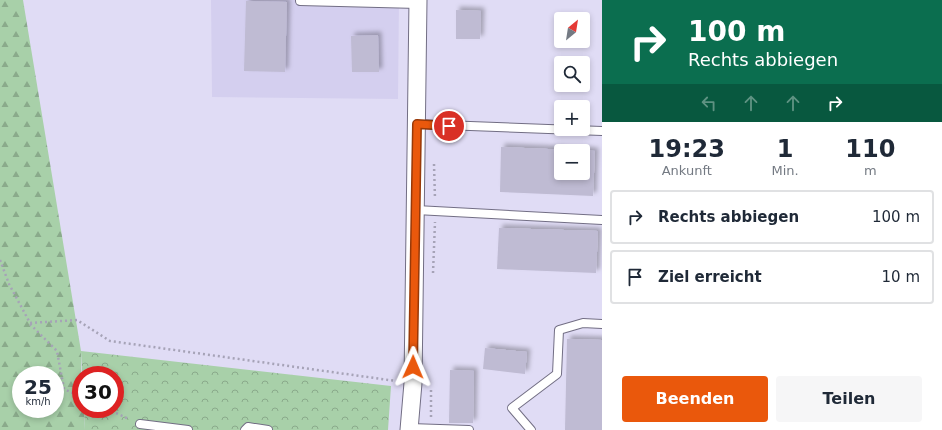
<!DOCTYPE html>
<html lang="de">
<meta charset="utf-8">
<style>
:root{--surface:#fff;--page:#f6f6f7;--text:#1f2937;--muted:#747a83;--line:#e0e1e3;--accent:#ea580c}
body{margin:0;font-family:"DejaVu Sans",sans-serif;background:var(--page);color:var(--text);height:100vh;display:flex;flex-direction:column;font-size:15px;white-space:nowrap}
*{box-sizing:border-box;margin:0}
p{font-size:13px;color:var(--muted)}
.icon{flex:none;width:22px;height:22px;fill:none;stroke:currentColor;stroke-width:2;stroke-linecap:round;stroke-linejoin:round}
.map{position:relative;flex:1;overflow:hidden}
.panel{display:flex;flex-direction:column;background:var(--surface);width:340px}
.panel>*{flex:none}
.banner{background:#0b6e4f;color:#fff;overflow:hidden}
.needle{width:26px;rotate:30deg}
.tools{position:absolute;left:554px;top:12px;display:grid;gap:8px}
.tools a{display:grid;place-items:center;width:36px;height:36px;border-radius:4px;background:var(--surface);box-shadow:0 2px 6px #0003;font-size:20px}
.speed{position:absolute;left:12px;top:366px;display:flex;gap:8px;font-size:20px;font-weight:700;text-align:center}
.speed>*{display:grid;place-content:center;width:52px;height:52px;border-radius:50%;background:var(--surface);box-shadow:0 2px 6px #0003;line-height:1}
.speed small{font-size:10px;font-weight:400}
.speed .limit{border:6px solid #d22;background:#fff;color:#111}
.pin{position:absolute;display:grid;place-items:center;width:34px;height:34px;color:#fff;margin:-17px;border:2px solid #fff;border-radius:50%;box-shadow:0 1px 4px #0007}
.me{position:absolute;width:44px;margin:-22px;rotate:1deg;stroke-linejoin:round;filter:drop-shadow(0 0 3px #0008)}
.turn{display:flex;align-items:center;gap:14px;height:84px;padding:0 20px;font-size:18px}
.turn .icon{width:52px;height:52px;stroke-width:2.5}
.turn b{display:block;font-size:28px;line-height:34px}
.lanes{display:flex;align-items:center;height:38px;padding:0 20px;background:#0003;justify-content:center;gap:20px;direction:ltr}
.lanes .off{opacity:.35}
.eta{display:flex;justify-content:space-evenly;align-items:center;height:68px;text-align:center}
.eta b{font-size:24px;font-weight:700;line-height:28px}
.primary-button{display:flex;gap:8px;margin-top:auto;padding:8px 20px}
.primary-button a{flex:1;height:46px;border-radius:4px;background:var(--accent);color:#fff;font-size:16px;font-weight:700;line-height:46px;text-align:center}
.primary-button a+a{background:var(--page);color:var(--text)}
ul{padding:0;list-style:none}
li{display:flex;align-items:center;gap:12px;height:54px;margin:0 8px 6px;padding:0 12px;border:2px solid var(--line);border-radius:4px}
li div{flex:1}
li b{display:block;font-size:15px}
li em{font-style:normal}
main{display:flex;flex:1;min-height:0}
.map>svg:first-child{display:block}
.built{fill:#d4cfef}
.forest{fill:url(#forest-firs);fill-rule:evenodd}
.park{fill:url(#park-crowns)}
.building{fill:#bfbbd3;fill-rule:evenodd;filter:url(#shadow)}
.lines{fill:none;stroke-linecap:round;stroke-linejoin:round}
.lane-casing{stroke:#726e84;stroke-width:10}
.street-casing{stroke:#726e84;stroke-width:19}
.path{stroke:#a6a3b7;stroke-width:2.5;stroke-dasharray:2 3;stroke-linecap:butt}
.lane{stroke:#fff;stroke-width:8}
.street{stroke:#fff;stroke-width:17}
.route-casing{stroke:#983908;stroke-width:10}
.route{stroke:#ea580c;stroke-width:7}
</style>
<main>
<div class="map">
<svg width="602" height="430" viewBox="0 0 602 430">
<defs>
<pattern id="forest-firs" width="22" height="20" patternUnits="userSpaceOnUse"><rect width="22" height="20" fill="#a8d0a9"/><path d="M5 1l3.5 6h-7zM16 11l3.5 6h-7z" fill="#8aaa8b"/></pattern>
<pattern id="park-crowns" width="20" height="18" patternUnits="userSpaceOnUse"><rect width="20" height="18" fill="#a8d0a9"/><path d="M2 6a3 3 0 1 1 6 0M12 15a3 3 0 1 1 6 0" fill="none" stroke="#8aaa8b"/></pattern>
<filter id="shadow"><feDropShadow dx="3.5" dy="-3.5" stdDeviation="2" flood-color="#0004"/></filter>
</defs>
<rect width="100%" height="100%" fill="#e0dcf5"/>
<polygon class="built" points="211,0 399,0 398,99 212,97"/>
<path class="forest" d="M0 0H23L81 351V409H84L85 430H0ZM21 375H55V409H21Z"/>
<polygon class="park" points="81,351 391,386 388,430 85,430 84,409 115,409 115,375 82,375"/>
<g class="building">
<polygon points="246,1 287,2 285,72 244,71"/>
<polygon points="456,10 481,11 480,39 456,39"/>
<polygon points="378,35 379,72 352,72 351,36"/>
<path d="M501 147 595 151 593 196 500 192ZM561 151H583V173H561Z"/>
<polygon points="499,228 598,231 596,273 497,269"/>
<polygon points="567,339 602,340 602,430 565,430"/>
<polygon points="485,348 527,352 525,374 483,369"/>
<polygon points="450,370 474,371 473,423 449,423"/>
</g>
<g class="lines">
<defs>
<g id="lane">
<polyline points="300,1 418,4"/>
<polyline points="417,124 602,131"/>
<polyline points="416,210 602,220"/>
<polyline points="140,424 188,430"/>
<polyline points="410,428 469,430"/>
<polyline points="245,430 248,427 268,430"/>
<polyline points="531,430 512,408 557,374 559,330 583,323 602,324"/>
</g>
<polyline id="street" points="409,430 413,383 418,0"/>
</defs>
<use href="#lane" class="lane-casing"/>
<use href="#street" class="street-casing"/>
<g class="path">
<polyline points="434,164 435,199"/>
<polyline points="0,260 9,284 30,323 77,320 110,341 396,381"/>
<polyline points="433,273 435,222"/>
<polyline points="30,324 57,351 64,389 81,397"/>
<polyline points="107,409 129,419"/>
<polyline points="431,417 431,388"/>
</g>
<use href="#lane" class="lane"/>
<use href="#street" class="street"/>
</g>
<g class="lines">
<defs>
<polyline id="route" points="413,367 417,124 449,126"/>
</defs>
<use href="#route" class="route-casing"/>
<use href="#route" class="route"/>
</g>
</svg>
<div class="tools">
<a><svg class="needle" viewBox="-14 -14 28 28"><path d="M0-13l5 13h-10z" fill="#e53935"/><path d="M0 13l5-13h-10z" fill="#747a83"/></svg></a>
<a><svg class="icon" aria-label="search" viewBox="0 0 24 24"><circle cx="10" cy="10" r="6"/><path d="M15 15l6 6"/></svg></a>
<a>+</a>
<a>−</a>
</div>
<div class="speed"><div>25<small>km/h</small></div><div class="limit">30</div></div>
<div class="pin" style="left:449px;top:126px;background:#d93025"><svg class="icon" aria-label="arrive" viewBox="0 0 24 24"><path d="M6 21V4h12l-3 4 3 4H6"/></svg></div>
<svg class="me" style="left:413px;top:367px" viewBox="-20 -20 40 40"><path d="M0-17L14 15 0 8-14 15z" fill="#ea580c" stroke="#fff" stroke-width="4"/></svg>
</div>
<section class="panel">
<div class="banner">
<div class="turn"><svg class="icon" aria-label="right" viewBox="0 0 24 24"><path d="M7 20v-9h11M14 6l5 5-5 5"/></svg><div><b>100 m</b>Rechts abbiegen</div></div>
<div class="lanes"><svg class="icon off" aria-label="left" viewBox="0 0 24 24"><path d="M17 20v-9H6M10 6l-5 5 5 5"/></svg><svg class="icon off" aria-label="ahead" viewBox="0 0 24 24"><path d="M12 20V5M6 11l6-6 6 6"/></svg><svg class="icon off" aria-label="ahead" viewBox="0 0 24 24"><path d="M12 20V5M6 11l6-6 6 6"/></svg><svg class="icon" aria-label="right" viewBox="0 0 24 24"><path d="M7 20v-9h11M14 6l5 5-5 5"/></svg></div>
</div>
<div class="eta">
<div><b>19:23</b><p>Ankunft</p></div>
<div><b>1</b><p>Min.</p></div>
<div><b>110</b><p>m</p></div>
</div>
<ul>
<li><svg class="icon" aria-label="right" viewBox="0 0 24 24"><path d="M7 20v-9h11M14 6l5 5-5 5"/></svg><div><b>Rechts abbiegen</b></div><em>100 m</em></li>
<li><svg class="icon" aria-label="arrive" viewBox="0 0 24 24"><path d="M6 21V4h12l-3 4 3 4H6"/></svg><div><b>Ziel erreicht</b></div><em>10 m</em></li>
</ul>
<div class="primary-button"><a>Beenden</a><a>Teilen</a></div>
</section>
</main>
